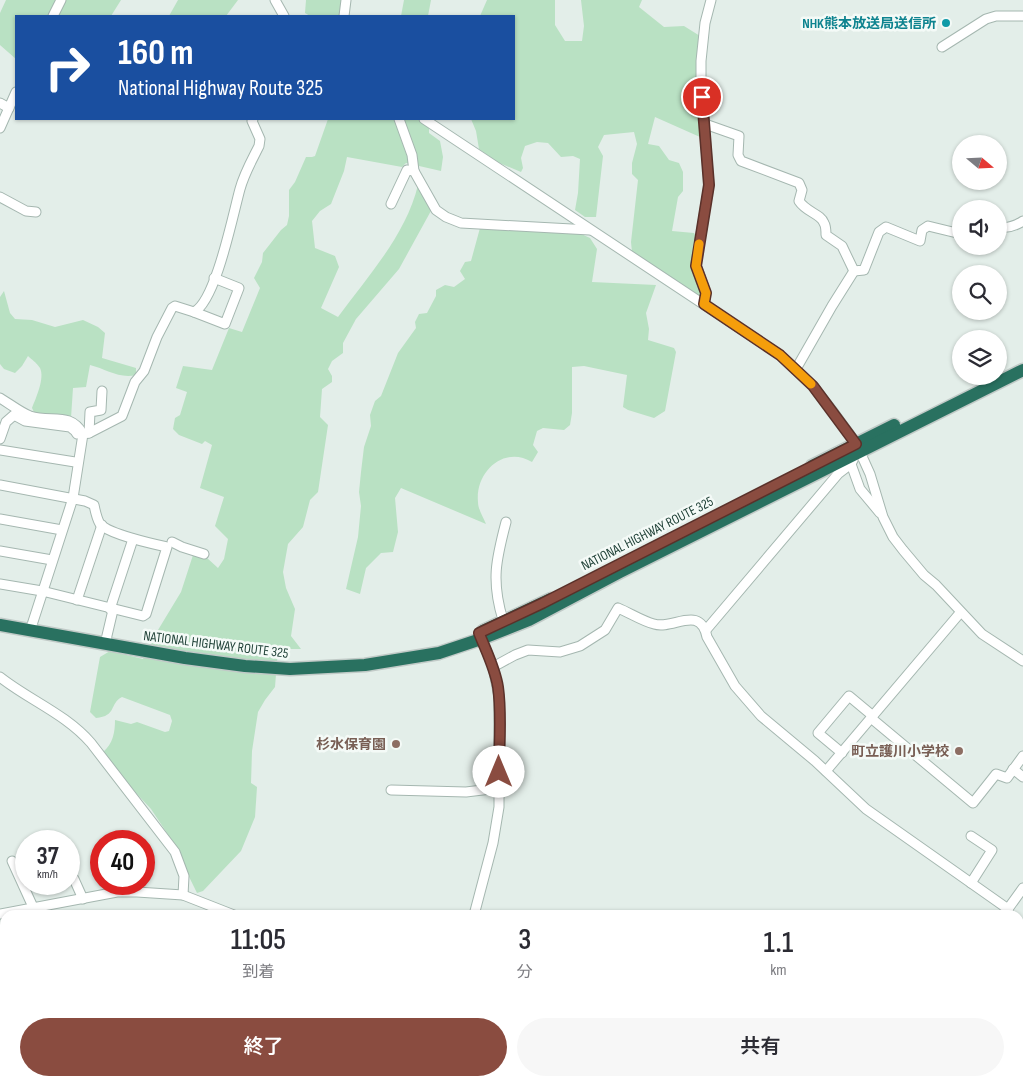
<!DOCTYPE html>
<html lang="ja">
<meta charset="utf-8">
<style>
:root{--surface:#fff;--page:#f7f7f7;--text:#2b2b33;--muted:#7c7c81;--accent:#8a4c40}
body{margin:0;font-family:"Sofia Sans Condensed","Noto Sans JP",sans-serif;background:var(--page);color:var(--text);height:100vh;display:flex;flex-direction:column;font-size:19px;white-space:nowrap}
*{box-sizing:border-box;margin:0}
p{font-size:16px;color:var(--muted)}
.icon{flex:none;width:28px;height:28px;fill:none;stroke:currentColor;stroke-width:2;stroke-linecap:round;stroke-linejoin:round}
.map{position:relative;flex:1;overflow:hidden}
.panel{position:absolute;left:0px;top:910px;width:1024px;height:176px;display:flex;flex-direction:column;background:var(--surface);border-radius:15px 15px 0 0;box-shadow:0 1px 4px #0004}
.panel>*{flex:none}
.top-card{position:absolute;left:15px;top:15px;width:500px;height:105px;border-radius:0px;box-shadow:0 1px 4px #0004;background:#1a4fa0;color:#fff;overflow:hidden}
.needle{width:32px;rotate:109deg}
.tools{position:absolute;left:952px;top:135px;display:grid;gap:10px}
.tools a{display:grid;place-items:center;width:55px;height:55px;border-radius:50%;background:var(--surface);box-shadow:0 1px 4px #0004;font-size:25px}
.speed{position:absolute;left:15px;top:830px;display:flex;gap:10px;font-size:25px;font-weight:700;text-align:center}
.speed>*{display:grid;place-content:center;width:65px;height:65px;border-radius:50%;background:var(--surface);box-shadow:0 1px 4px #0004;line-height:1}
.speed small{font-size:12px;font-weight:400}
.speed .limit{border:8px solid #d22;background:#fff;color:#111}
.pin{position:absolute;display:grid;place-items:center;width:42px;height:42px;color:#fff;margin:-21px;border:2px solid #fff;border-radius:50%;box-shadow:0 1px 5px #0007}
.me{position:absolute;width:55px;margin:-28px;rotate:0deg;stroke-linejoin:round;filter:drop-shadow(0 0 4px #0008)}
.turn{display:flex;align-items:center;gap:18px;height:105px;padding:0 20px;font-size:22px}
.turn .icon{width:65px;height:65px;stroke-width:2.5}
.turn b{display:block;font-size:35px;line-height:42px}
.eta{display:flex;justify-content:space-evenly;align-items:center;height:85px;text-align:center}
.eta b{font-size:30px;font-weight:600;line-height:35px}
.cta{display:flex;gap:10px;margin-top:auto;padding:10px 20px}
.cta a{flex:1;height:58px;border-radius:30px;background:var(--accent);color:#fff;font-size:20px;font-weight:600;line-height:58px;text-align:center}
.cta a+a{background:var(--page);color:var(--text)}
.map>svg:first-child{display:block}
.green{fill:#b9e1c3}
.lines{fill:none;stroke-linecap:round;stroke-linejoin:round}
.minor-casing{stroke:#a5b7b0;stroke-width:11}
.highway-casing{stroke:#c1cac7;stroke-width:15}
.minor{stroke:#fff;stroke-width:9}
.highway{stroke:#297160;stroke-width:12}
.route-casing{stroke:#5a312a;stroke-width:12}
.route{stroke:#8a4c40;stroke-width:9}
.slow{stroke:#f59e0b;stroke-width:9}
.culture-dot{fill:#0f9aa8;stroke:#f4faf7;stroke-width:2}
.education-dot{fill:#8d6e63;stroke:#f4faf7;stroke-width:2}
.labels{text-anchor:middle;stroke-width:5;stroke-linejoin:round;paint-order:stroke}
.culture-label{font-size:14px;font-weight:bold;fill:#0d838f;stroke:#f4faf7;text-anchor:end}
.street-label{font-size:14px;fill:#204238;stroke:#f4faf7}
.education-label{font-size:14px;font-weight:bold;fill:#785e54;stroke:#f4faf7;text-anchor:end}
</style>
<div class="map">
<svg width="1023" height="1086" viewBox="0 0 1023 1086">
<rect width="100%" height="100%" fill="#e3eee9"/>
<g class="green">
<polygon points="6,0 121,0 111,16 16,16 16,59 0,45 0,13"/>
<polygon points="178,0 238,0 226,16 169,16"/>
<polygon points="306,0 345,0 342,16 310,16 305,13"/>
<polygon points="404,0 431,0 428,16 401,16"/>
<polygon points="487,0 555,0 555,25 565,41 582,41 584,26 581,0 642,0 639,7 664,27 684,26 700,36 695,90 699,118 700,137 655,117 648,144 659,146 669,160 679,163 683,172 683,191 678,197 672,231 694,233 697,237 701,291 700,297 632,252 631,242 638,180 632,174 632,163 637,144 634,132 604,135 598,147 603,156 596,217 585,217 575,210 578,193 580,159 573,156 561,157 548,143 537,142 525,146 521,158 523,168 521,172 497,162 479,149 476,131 471,119 514,119 514,16 480,16"/>
<path d="M328 119H429V133L440 141 443 157 441 171 406 163 402 167 347 157 344 171 331 204 320 211 312 221 315 248 335 256 339 267 321 308 338 317C368 276 406 235 418 185L432 209 399 269 356 319 343 343V353L332 361 328 369 332 376V382L322 389 320 417 328 425 318 492 310 500 303 527 288 544 283 572 286 588 295 609 291 636 301 649H278L275 687 265 700 258 712 252 751 251 783 257 787 255 817 241 851 203 891 197 893 169 836 151 809 135 792 103 752C113 744 115 732 115 720L131 724 137 722 165 732 169 731 172 721 170 715 122 697C109 704 117 716 96 718L90 712 100 657 110 651 143 659 158 630 181 592 194 552 206 557 218 568 224 559 228 539 215 526 224 497 200 488 212 445 205 441 202 444 179 435 173 429 175 418 180 415 187 392 176 388 183 366 212 370 229 328 242 332 260 288 254 278 262 262 263 253 281 230 287 225 289 216V190L295 182 306 157H312L315 156Z"/>
<path d="M480 228 577 232 590 238 597 249 592 282 656 285 646 313 649 329 648 340 674 348 676 352 665 411 654 418 628 410 623 407 627 375 584 366 572 367V413L570 425 564 430 543 428 537 431 533 445 538 452 532 462C504 445 475 472 478 502 478 509 483 517 486 524L401 488 395 498 398 532 393 552 381 553 366 568 360 594 346 589 358 537 361 506 359 492 361 472 364 447 371 426 370 415 375 401 381 396 398 353 416 328 415 322 419 314 427 313 436 296V290L445 285 454 287 465 279 460 271 465 262 471 261Z"/>
<path d="M4 291 10 313 15 319 32 320 55 327 83 320 98 327 105 333 102 358 136 368V375C119 379 106 369 90 365L86 387 73 388 71 418 35 414 32 408C36 398 45 378 40 368 37 363 31 359 28 356L22 366 15 373 4 369 0 364V297Z"/>
</g>
<g class="lines">
<defs>
<g id="minor">
<polyline points="275,0 284,16"/>
<polyline points="53,16 61,0"/>
<polyline points="344,16 346,0"/>
<polyline points="942,47 986,19 996,16 1023,16"/>
<polyline points="0,103 9,108"/>
<polyline points="399,119 412,155 414,171"/>
<polyline points="424,119 780,355 813,386 834,413 856,443 870,474 883,517 893,537 903,550 924,575 936,585 982,634 1023,661"/>
<path d="M705 124 739 136 738 155 741 161 799 183 802 190 799 201C806 212 821 214 824 223 826 226 826 231 826 235L842 246 854 271"/>
<polyline points="0,128 16,92"/>
<polyline points="0,197 26,211 36,212"/>
<polyline points="391,204 407,170 414,171 436,210 446,217 461,223 590,230"/>
<path d="M999 227C1008 229 1015 226 1023 221"/>
<polyline points="854,271 864,270 879,232 886,227 920,241 922,230 928,226 961,234"/>
<polyline points="704,304 706,293 696,265 709,185 701,84 701,61 705,23 711,0"/>
<polyline points="194,312 225,324 239,288 214,278"/>
<polyline points="796,369 832,306 854,271"/>
<path d="M0 398C10 404 20 412 30 416 51 423 70 411 83 434L73 498 30 631"/>
<polyline points="89,433 90,412 101,410 102,391"/>
<path d="M83 434 89 433 122 416 135 382 144 371 157 337 172 308 175 306 194 312C216 301 233 214 240 189 244 174 252 160 259 146L260 139 252 121 253 119"/>
<polyline points="0,439 6,422 14,415 25,421 70,427 75,431 77,434"/>
<polyline points="0,450 75,462"/>
<polyline points="853,460 851,464 860,489 880,513"/>
<path d="M0 485 85 501 94 505C95 510 97 519 100 524 109 534 153 544 167 547L146 614 143 616 42 591 0 584"/>
<polyline points="0,519 62,530"/>
<polyline points="172,542 182,547 204,554"/>
<polyline points="0,551 52,560"/>
<polyline points="77,600 102,525"/>
<polyline points="110,609 133,539"/>
<path d="M503 620C491 581 496 560 506 522"/>
<polyline points="706,630 838,474 851,464"/>
<polyline points="105,644 113,610"/>
<path d="M493 667 515 655 528 650 560 652 580 646 605 630 618 608C630 613 642 621 654 624 673 630 700 604 707 637L735 686 761 716 815 761 866 809 1008 909 1009 915"/>
<path d="M0 677C29 700 66 714 91 743L175 852 184 876 183 895"/>
<polyline points="871,718 973,803 996,774 1007,778 1023,756"/>
<polyline points="842,753 818,733 849,696 873,716"/>
<polyline points="1013,769 1023,777"/>
<polyline points="826,771 960,613"/>
<polyline points="391,790 466,792 499,788"/>
<polyline points="971,836 992,850 971,883"/>
<polyline points="12,861 33,907"/>
<polyline points="69,876 74,879 83,899"/>
<polyline points="1005,913 1023,888"/>
<polyline points="0,914 117,892 137,892 183,895 234,915"/>
<polyline points="474,915 493,843 499,807 499,697 493,667 480,635"/>
<polyline points="1019,942 1023,939"/>
<polyline points="0,971 5,974"/>
<polyline points="0,1007 5,1009"/>
<polyline points="1019,1058 1023,1053"/>
<polyline points="598,1081 613,1086"/>
<polyline points="915,1081 916,1086"/>
<polyline points="426,1086 427,1081"/>
<polyline points="988,1086 998,1081"/>
<polyline points="1021,1086 1023,1083"/>
</g>
<g id="highway">
<polyline points="812,466 894,425"/>
<polyline points="0,625 185,658 245,666 290,669 365,665 439,653 481,639 529,620 620,572 1023,370"/>
<polyline points="483,631 551,599"/>
</g>
</defs>
<use href="#minor" class="minor-casing"/>
<use href="#highway" class="highway-casing"/>
<use href="#minor" class="minor"/>
<use href="#highway" class="highway"/>
</g>
<g class="lines">
<defs>
<path id="route" d="M499 772C499 744 502 715 498 687 495 668 486 651 479 633L543 603 856 444 813 386 780 355 704 304 706 293 696 266 709 185 702 97"/>
</defs>
<use href="#route" class="route-casing"/>
<use href="#route" class="route"/>
<polyline class="slow" points="699,244 696,266 706,293 704,304 780,355 811,384"/>
</g>
<circle class="culture-dot" cx="946" cy="23" r="5"/>
<g class="education-dot">
<circle cx="396" cy="744" r="5"/>
<circle cx="959" cy="751" r="5"/>
</g>
<g class="labels">
<g class="culture-label">
<text x="936" y="28">NHK熊本放送局送信所</text>
</g>
<g class="street-label">
<text transform="translate(647 533) rotate(-27)" y="5">NATIONAL HIGHWAY ROUTE 325</text>
<text transform="translate(216 644) rotate(7)" y="5">NATIONAL HIGHWAY ROUTE 325</text>
</g>
<g class="education-label">
<text x="386" y="749">杉水保育園</text>
<text x="949" y="756">町立護川小学校</text>
</g>
</g>
</svg>
<div class="tools">
<a><svg class="needle" viewBox="-14 -14 28 28"><path d="M0-13l5 13h-10z" fill="#e53935"/><path d="M0 13l5-13h-10z" fill="#7c7c81"/></svg></a>
<a><svg class="icon" aria-label="sound" viewBox="0 0 24 24"><path d="M4 9h4l5-4v14l-5-4H4zM17 9q2 3 0 6"/></svg></a>
<a><svg class="icon" aria-label="search" viewBox="0 0 24 24"><circle cx="10" cy="10" r="6"/><path d="M15 15l6 6"/></svg></a>
<a><svg class="icon" aria-label="layers" viewBox="0 0 24 24"><path d="M12 4l9 5-9 5-9-5zM3 14l9 5 9-5"/></svg></a>
</div>
<div class="speed"><div>37<small>km/h</small></div><div class="limit">40</div></div>
<div class="pin" style="left:702px;top:97px;background:#d93025"><svg class="icon" aria-label="arrive" viewBox="0 0 24 24"><path d="M6 21V4h12l-3 4 3 4H6"/></svg></div>
<svg class="me" style="left:499px;top:772px" viewBox="-20 -20 40 40"><circle r="19" fill="#fff"/><path d="M0-13L10 11 0 6-10 11z" fill="#8a4c40"/></svg>
<div class="top-card">
<div class="turn"><svg class="icon" aria-label="right" viewBox="0 0 24 24"><path d="M7 20v-9h11M14 6l5 5-5 5"/></svg><div><b>160 m</b>National Highway Route 325</div></div>
</div>
<section class="panel">
<div class="eta">
<div><b>11:05</b><p>到着</p></div>
<div><b>3</b><p>分</p></div>
<div><b>1.1</b><p>km</p></div>
</div>
<div class="cta"><a>終了</a><a>共有</a></div>
</section>
</div>
